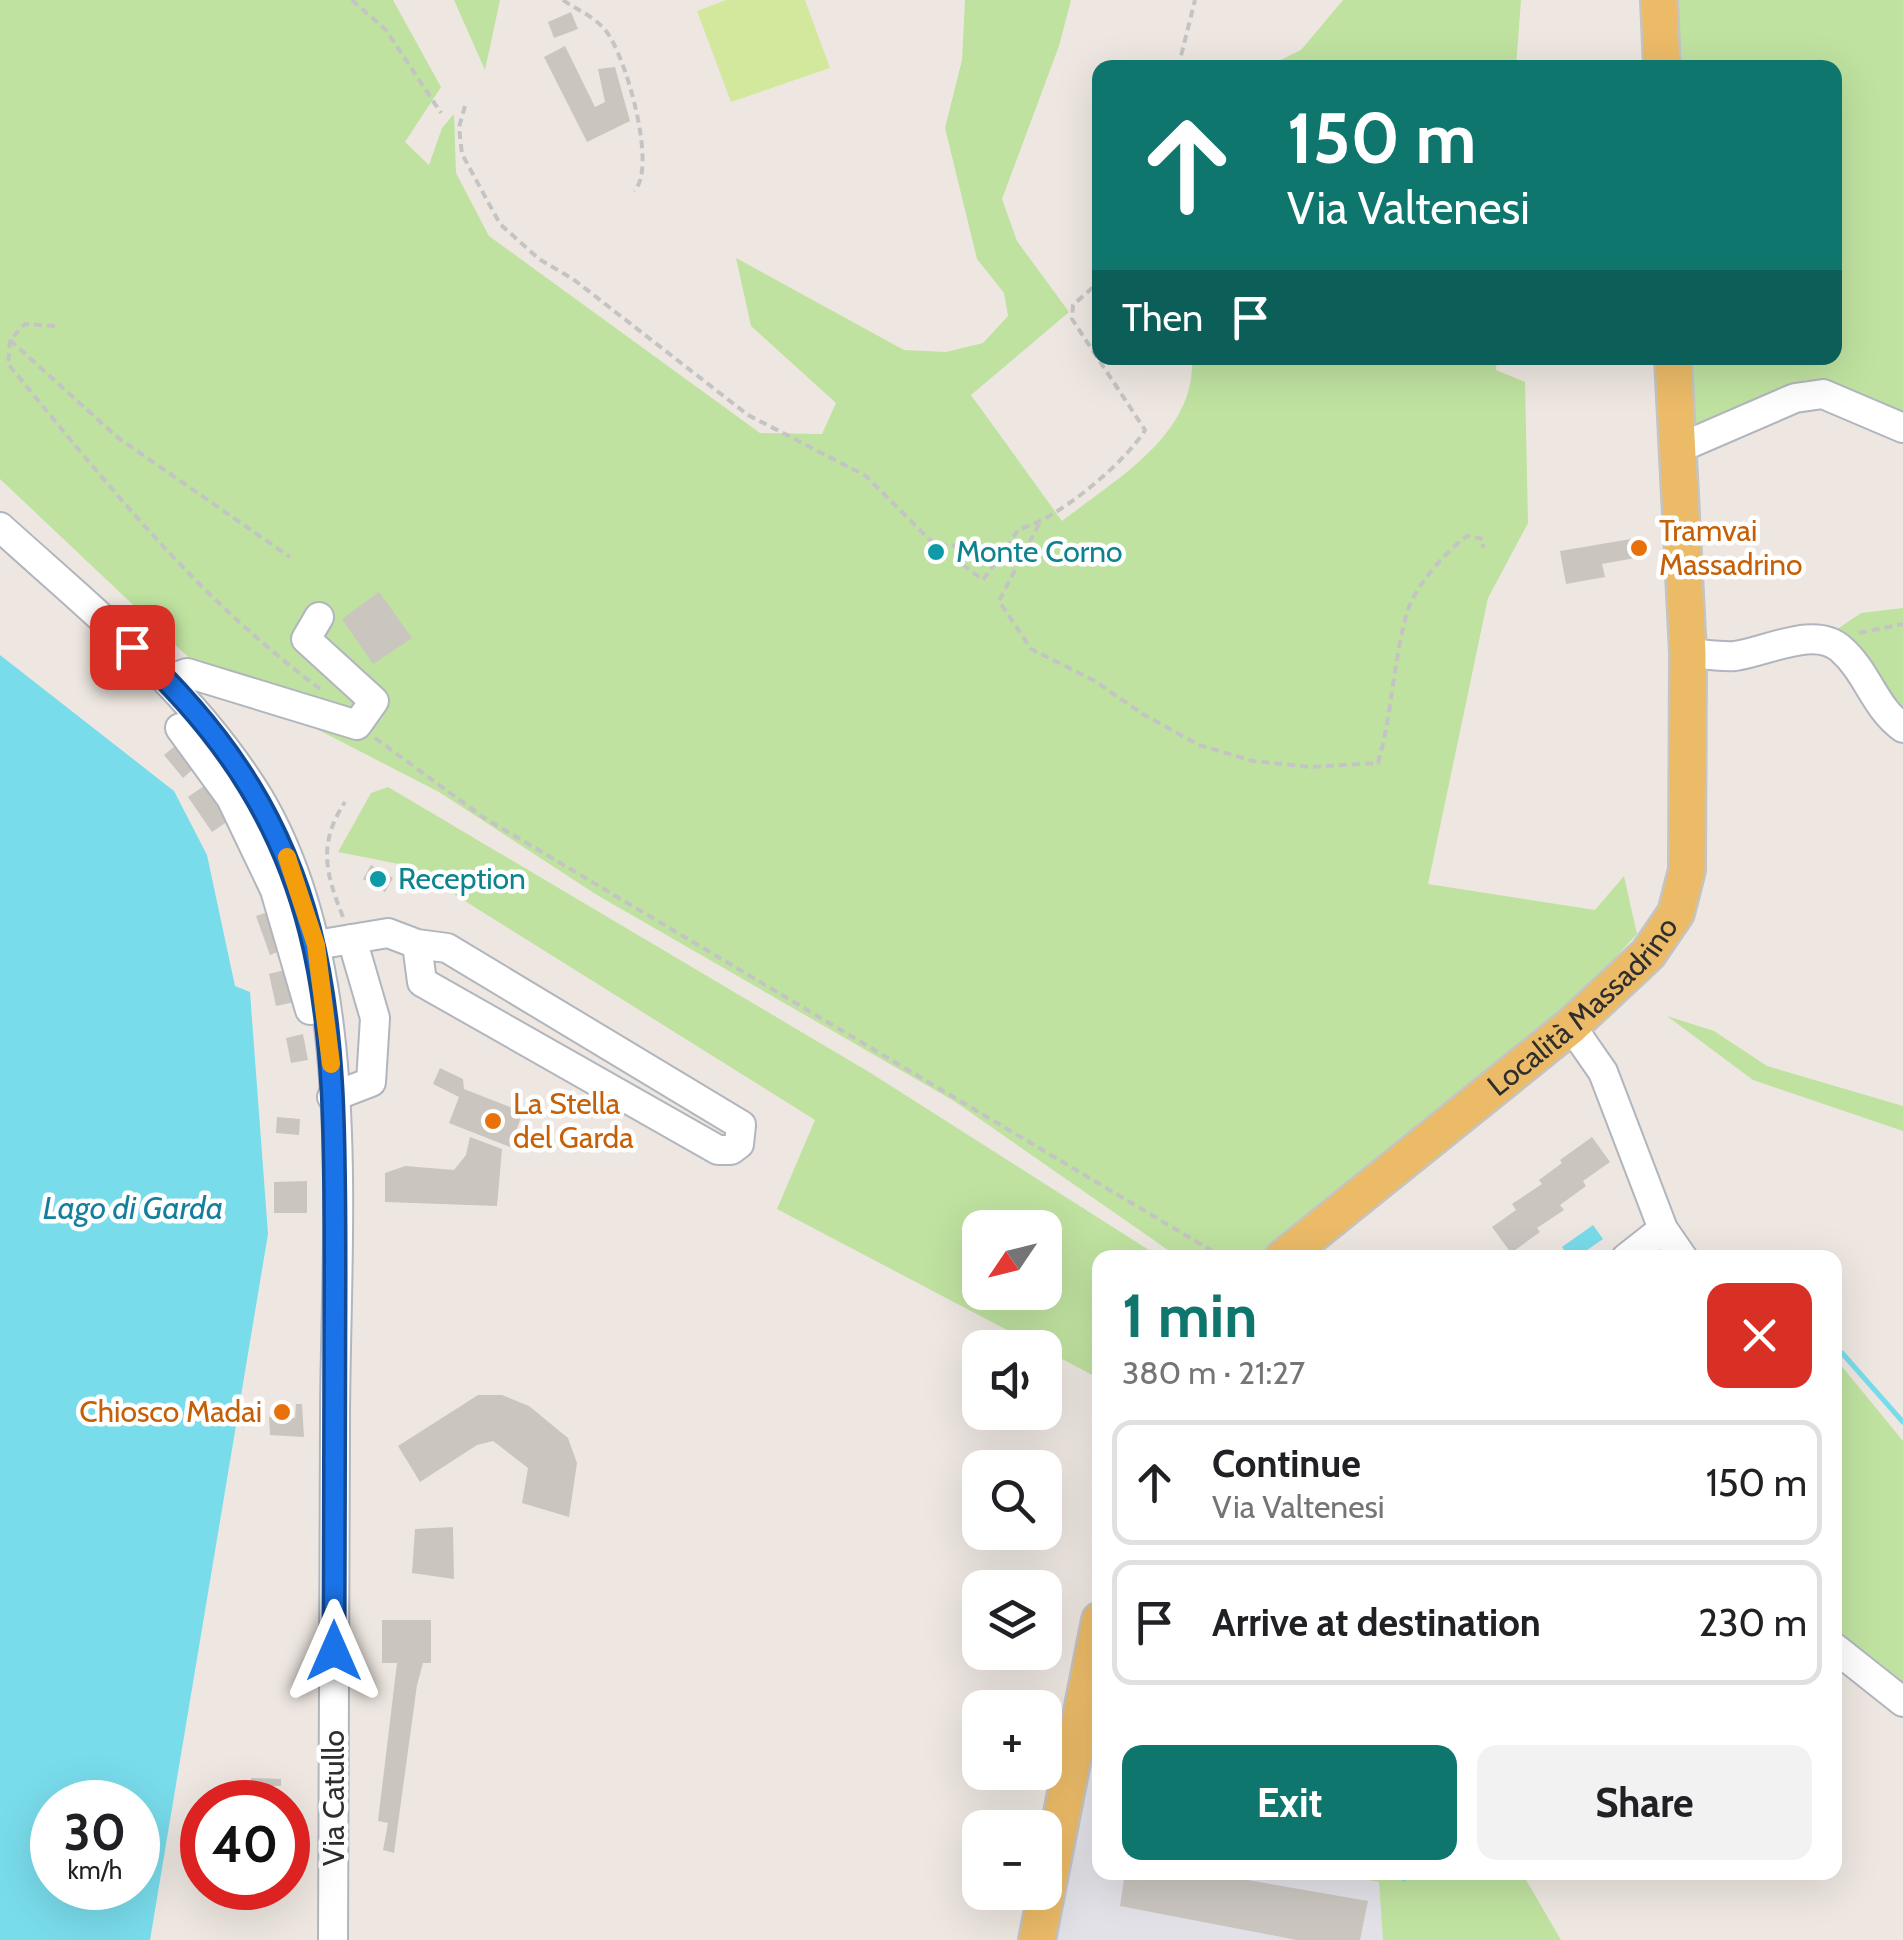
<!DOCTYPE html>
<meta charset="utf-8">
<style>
:root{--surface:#fff;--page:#f2f2f2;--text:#202124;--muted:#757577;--line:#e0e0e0;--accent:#0f766e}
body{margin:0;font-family:Cabin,sans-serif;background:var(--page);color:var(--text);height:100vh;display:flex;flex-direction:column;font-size:38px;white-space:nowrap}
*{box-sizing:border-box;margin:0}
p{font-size:32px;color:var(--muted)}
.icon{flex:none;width:55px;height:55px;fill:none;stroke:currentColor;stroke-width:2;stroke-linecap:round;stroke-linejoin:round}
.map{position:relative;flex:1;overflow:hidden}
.drawer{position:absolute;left:1092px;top:1250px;width:750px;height:630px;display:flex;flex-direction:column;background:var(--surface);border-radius:20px;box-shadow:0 10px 40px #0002}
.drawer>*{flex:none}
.banner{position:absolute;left:1092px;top:60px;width:750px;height:305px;border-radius:20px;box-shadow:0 10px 40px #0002;background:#0f766e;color:#fff;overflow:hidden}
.needle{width:65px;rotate:235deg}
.tools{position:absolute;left:962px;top:1210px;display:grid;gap:20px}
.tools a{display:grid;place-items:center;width:100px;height:100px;border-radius:20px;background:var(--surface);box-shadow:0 10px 40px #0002;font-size:50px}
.speed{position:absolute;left:30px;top:1780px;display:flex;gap:20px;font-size:50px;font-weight:700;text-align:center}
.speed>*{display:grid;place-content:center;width:130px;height:130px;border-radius:50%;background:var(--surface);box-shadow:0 10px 40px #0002;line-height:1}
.speed small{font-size:25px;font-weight:400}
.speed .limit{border:15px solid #d22;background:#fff;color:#111}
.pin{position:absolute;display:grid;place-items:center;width:85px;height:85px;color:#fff;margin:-42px;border-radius:20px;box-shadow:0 5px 15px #0006}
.me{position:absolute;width:110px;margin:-55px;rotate:0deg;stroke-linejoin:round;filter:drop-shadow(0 0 8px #0008)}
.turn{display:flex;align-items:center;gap:35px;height:210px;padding:0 30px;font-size:45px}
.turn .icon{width:130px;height:130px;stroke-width:2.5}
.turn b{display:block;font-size:70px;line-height:85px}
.then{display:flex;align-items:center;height:95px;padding:0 30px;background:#0003;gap:20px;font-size:38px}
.round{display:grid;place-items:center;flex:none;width:105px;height:105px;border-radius:20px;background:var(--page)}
.headline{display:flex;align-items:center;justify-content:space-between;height:170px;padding:0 30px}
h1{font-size:60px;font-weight:700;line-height:75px;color:var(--accent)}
.action{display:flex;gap:20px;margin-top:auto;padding:20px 30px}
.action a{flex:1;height:115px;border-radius:20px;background:var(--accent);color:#fff;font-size:40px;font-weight:700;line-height:115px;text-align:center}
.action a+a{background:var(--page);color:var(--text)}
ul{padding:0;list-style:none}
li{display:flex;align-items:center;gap:30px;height:125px;margin:0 20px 15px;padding:0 10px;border:5px solid var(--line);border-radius:20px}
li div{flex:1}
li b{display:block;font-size:38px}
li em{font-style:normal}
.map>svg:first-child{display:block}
.industrial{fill:#e2e1e7}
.green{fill:#bfe2a0;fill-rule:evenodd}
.pitch{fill:#d2e89d}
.water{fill:#79dceb;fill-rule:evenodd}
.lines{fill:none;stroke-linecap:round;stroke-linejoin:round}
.stream{stroke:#79dceb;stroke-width:5}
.building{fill:#cac5bf}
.minor-casing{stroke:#b1b5bd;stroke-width:32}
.major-casing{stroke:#c4c4c4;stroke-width:40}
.path{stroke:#c4c4c4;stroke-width:4;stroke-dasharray:8 5;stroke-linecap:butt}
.minor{stroke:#fff;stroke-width:28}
.major{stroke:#ecbb68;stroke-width:35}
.route-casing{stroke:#114b97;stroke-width:25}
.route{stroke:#1a73e8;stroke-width:18}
.slow{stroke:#f59e0b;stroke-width:18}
.food-dot{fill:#e8710a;stroke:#fff;stroke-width:4}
.culture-dot{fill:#0f9aa8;stroke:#fff;stroke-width:4}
.labels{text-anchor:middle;stroke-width:9;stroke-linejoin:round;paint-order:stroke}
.food-label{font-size:30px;fill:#c56008;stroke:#fff;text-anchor:start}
.culture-label{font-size:30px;fill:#0d838f;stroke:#fff;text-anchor:start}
.street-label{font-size:30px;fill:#2e2e2e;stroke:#fff}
.water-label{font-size:32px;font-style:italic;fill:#137f9c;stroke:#fff}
</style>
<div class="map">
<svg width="1903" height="1940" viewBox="0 0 1903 1940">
<rect width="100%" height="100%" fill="#eee7e1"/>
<polygon class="industrial" points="1100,1666 1100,1872 1336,1872 1380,1882 1383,1940 1050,1940"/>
<g class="green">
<path d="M0 0H393L441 87 405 142 429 165 442 128 454 114 456 173 489 236 760 433 822 434 836 403 751 326 736 258 904 350 946 352 983 343 1008 316 1004 293 977 259 945 128 962 60 965 0H1071L1059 46 1002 199 1017 241 1069 312 971 395 1062 521C1116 479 1196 435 1192 358H1497L1496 370 1525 382 1528 523 1488 598 1428 884 1595 910 1624 876 1637 934 1581 995 1569 1018 1262 1257H1178L954 1101 597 895 439 792 202 670 0 479Z"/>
<polygon points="454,0 500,0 485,70"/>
<polygon points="1343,0 1521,0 1516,67 1266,67 1301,50"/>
<polygon points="1672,0 1903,0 1903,414 1890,415 1805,380 1689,430 1686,358 1835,358 1835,68 1675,67"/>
<polygon points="1903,608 1903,715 1833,632 1861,613"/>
<path d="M388 787 869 1072 1160 1257 1100 1258V1379L777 1209 815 1120 409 866 338 852 371 793ZM980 1228H1045V1292H980Z"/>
<polygon points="1667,1016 1714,1031 1767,1066 1903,1106 1903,1131 1753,1080"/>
<polygon points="1835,1358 1903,1441 1903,1689 1853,1652 1835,1632"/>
<polygon points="1336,1873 1522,1873 1561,1940 1383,1940 1379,1882"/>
</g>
<polygon class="pitch" points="726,0 805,0 830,68 731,102 697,11"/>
<g class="water">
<path d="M0 655 174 791 207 855 235 986 250 992 268 1234 150 1940H0ZM52 1802H138V1888H52Z"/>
<polygon points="1593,1225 1603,1239 1577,1257 1569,1257 1562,1247"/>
</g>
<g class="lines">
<g class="stream">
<polyline points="1835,1355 1842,1353 1903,1422"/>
<polyline points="1404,1879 1411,1872"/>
</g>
</g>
<g class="building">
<polygon points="571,12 578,29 554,38 548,22"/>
<polygon points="565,46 595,107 605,102 598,69 615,67 630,121 587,142 544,57"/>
<polygon points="1643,537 1646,556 1602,564 1605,577 1566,584 1560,551"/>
<polygon points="379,592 412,638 373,664 342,619"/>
<polygon points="180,742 199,764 183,778 164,755"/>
<polygon points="210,782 234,817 212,832 188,797"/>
<polygon points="371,865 393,878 385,892 363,879"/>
<polygon points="274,910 287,948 270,955 256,916"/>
<polygon points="292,968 299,1001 276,1006 269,974"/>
<polygon points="303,1034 308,1060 291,1063 286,1038"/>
<polygon points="440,1068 463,1079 464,1089 523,1112 510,1147 449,1123 459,1097 433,1084"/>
<polygon points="277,1117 300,1119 299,1135 276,1133"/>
<polygon points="470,1137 502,1149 497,1206 385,1202 385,1173 405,1166 454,1170 466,1155"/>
<polygon points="1592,1137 1610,1162 1583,1181 1586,1186 1560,1205 1564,1210 1537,1228 1540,1232 1511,1253 1492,1227 1516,1210 1512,1204 1542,1184 1539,1180 1562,1163 1560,1160"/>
<polygon points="307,1181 307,1213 274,1213 274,1182"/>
<polygon points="478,1395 502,1395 529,1406 568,1438 577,1463 569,1517 522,1503 528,1468 493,1441 477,1445 420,1482 398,1446"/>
<polygon points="296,1404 302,1404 304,1437 270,1435 269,1417 295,1418"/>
<polygon points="453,1527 454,1579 412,1573 415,1529"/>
<polygon points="382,1620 431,1620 431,1663 423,1663 417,1685 394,1853 383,1850 388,1823 378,1821 397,1663 382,1663"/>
<polygon points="251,1778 281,1779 281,1786 250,1786"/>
<polygon points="1125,1872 1244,1872 1242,1879 1368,1901 1360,1940 1297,1940 1120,1906"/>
</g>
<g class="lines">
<defs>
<g id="minor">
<polyline points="1677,444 1691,443 1795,398 1823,394 1903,428"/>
<path d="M0 527C93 611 193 690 259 798 362 971 335 1230 335 1424 334 1596 334 1768 333 1940"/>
<path d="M1688 653C1703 654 1720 657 1735 656 1766 652 1815 625 1841 649 1868 673 1874 707 1903 728"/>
<polyline points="168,680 187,673 357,725 374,701 306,639 319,617"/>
<polyline points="180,728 231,798 275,890 310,1010"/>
<polyline points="316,945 388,933 417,944 447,948 741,1125 739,1144 731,1150 718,1150 422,982 417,944"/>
<polyline points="1571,1026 1603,1072 1663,1229 1683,1258"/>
<polyline points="332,1097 371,1082 375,1018 352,939"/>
<polyline points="1626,1258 1663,1229"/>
<polyline points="1835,1648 1903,1702"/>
</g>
<g id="major">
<polyline points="1659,0 1662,68"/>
<path id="s1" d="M1283 1258 1571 1026 1648 954 1676 913 1687 870 1688 653 1673 358"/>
<polyline points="1037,1940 1100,1620"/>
</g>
</defs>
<use href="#minor" class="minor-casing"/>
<use href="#major" class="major-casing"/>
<g class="path">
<polyline points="352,0 386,30 441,113"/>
<path d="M563 0C578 11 593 15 606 31 626 56 658 169 634 191"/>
<polyline points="1178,68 1195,0"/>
<path d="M465 106 459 127 462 154 500 224 539 259 573 279 748 415 866 476 934 544 959 546 963 565 983 580 1019 529C1057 520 1125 463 1145 430L1072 319 1073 305 1100 281"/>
<path d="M55 326 25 324 10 340 8 364C109 486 192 593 320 689"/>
<polyline points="10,340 117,437 290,557"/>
<path d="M1039 524 999 601 1031 649 1095 681 1141 713 1199 745 1253 761 1311 767 1378 763C1392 715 1393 664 1406 616 1413 588 1444 553 1467 536L1483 539V548"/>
<polyline points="1859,633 1903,624"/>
<polyline points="375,738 483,817 1224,1258"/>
<path d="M343 917C325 872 318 843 345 802"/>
</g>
<use href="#minor" class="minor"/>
<use href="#major" class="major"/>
</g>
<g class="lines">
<defs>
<path id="route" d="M132 647C339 837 335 1017 335 1279 335 1403 335 1527 334 1651"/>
</defs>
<use href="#route" class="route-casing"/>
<use href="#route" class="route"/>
<polyline class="slow" points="287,857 316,945 331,1064"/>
</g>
<g class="food-dot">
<circle cx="1639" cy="548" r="10"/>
<circle cx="493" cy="1121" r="10"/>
<circle cx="282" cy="1412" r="10"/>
</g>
<g class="culture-dot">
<circle cx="936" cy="552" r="10"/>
<circle cx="378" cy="879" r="10"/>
</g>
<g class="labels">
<g class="food-label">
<text x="1659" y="541">Tramvai<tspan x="1659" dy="34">Massadrino</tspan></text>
<text x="513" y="1114">La Stella<tspan x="513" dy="34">del Garda</tspan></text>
<text x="262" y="1422" text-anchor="end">Chiosco Madai</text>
</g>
<g class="culture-label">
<text x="956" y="562">Monte Corno</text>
<text x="398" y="889">Reception</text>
</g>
<g class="street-label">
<text dy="10" stroke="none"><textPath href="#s1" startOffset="392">Località Massadrino</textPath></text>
<text transform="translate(334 1798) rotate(-90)" y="10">Via Catullo</text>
</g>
<g class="water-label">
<text x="133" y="1219">Lago di Garda</text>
</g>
</g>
</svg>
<div class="tools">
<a><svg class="needle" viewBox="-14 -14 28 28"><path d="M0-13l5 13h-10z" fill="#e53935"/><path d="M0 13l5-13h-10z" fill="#757577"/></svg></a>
<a><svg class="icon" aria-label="sound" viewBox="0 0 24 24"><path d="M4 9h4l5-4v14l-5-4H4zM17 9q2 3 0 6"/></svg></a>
<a><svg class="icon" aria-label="search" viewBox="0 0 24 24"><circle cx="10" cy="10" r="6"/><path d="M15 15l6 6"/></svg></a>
<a><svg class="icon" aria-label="layers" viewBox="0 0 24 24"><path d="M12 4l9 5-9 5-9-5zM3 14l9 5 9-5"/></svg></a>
<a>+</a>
<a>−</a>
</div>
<div class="speed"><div>30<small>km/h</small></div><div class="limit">40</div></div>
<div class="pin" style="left:132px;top:647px;background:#d93025"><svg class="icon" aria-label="arrive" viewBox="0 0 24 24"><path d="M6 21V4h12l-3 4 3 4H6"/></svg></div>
<svg class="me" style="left:334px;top:1651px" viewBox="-20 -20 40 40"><path d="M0-17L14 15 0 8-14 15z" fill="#1a73e8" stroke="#fff" stroke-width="4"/></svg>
<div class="banner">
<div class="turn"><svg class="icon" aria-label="ahead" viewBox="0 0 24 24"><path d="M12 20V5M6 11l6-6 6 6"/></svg><div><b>150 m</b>Via Valtenesi</div></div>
<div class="then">Then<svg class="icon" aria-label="arrive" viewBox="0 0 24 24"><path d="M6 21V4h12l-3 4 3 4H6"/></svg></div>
</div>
<section class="drawer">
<div class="headline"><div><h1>1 min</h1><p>380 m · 21:27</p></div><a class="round" style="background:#d93025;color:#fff"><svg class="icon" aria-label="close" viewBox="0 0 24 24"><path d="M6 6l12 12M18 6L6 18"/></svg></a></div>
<ul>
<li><svg class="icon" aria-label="ahead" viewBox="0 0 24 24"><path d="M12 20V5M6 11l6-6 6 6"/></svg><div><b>Continue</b><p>Via Valtenesi</p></div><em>150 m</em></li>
<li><svg class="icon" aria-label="arrive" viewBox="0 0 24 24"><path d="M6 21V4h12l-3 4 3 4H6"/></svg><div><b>Arrive at destination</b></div><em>230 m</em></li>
</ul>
<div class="action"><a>Exit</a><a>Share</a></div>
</section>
</div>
